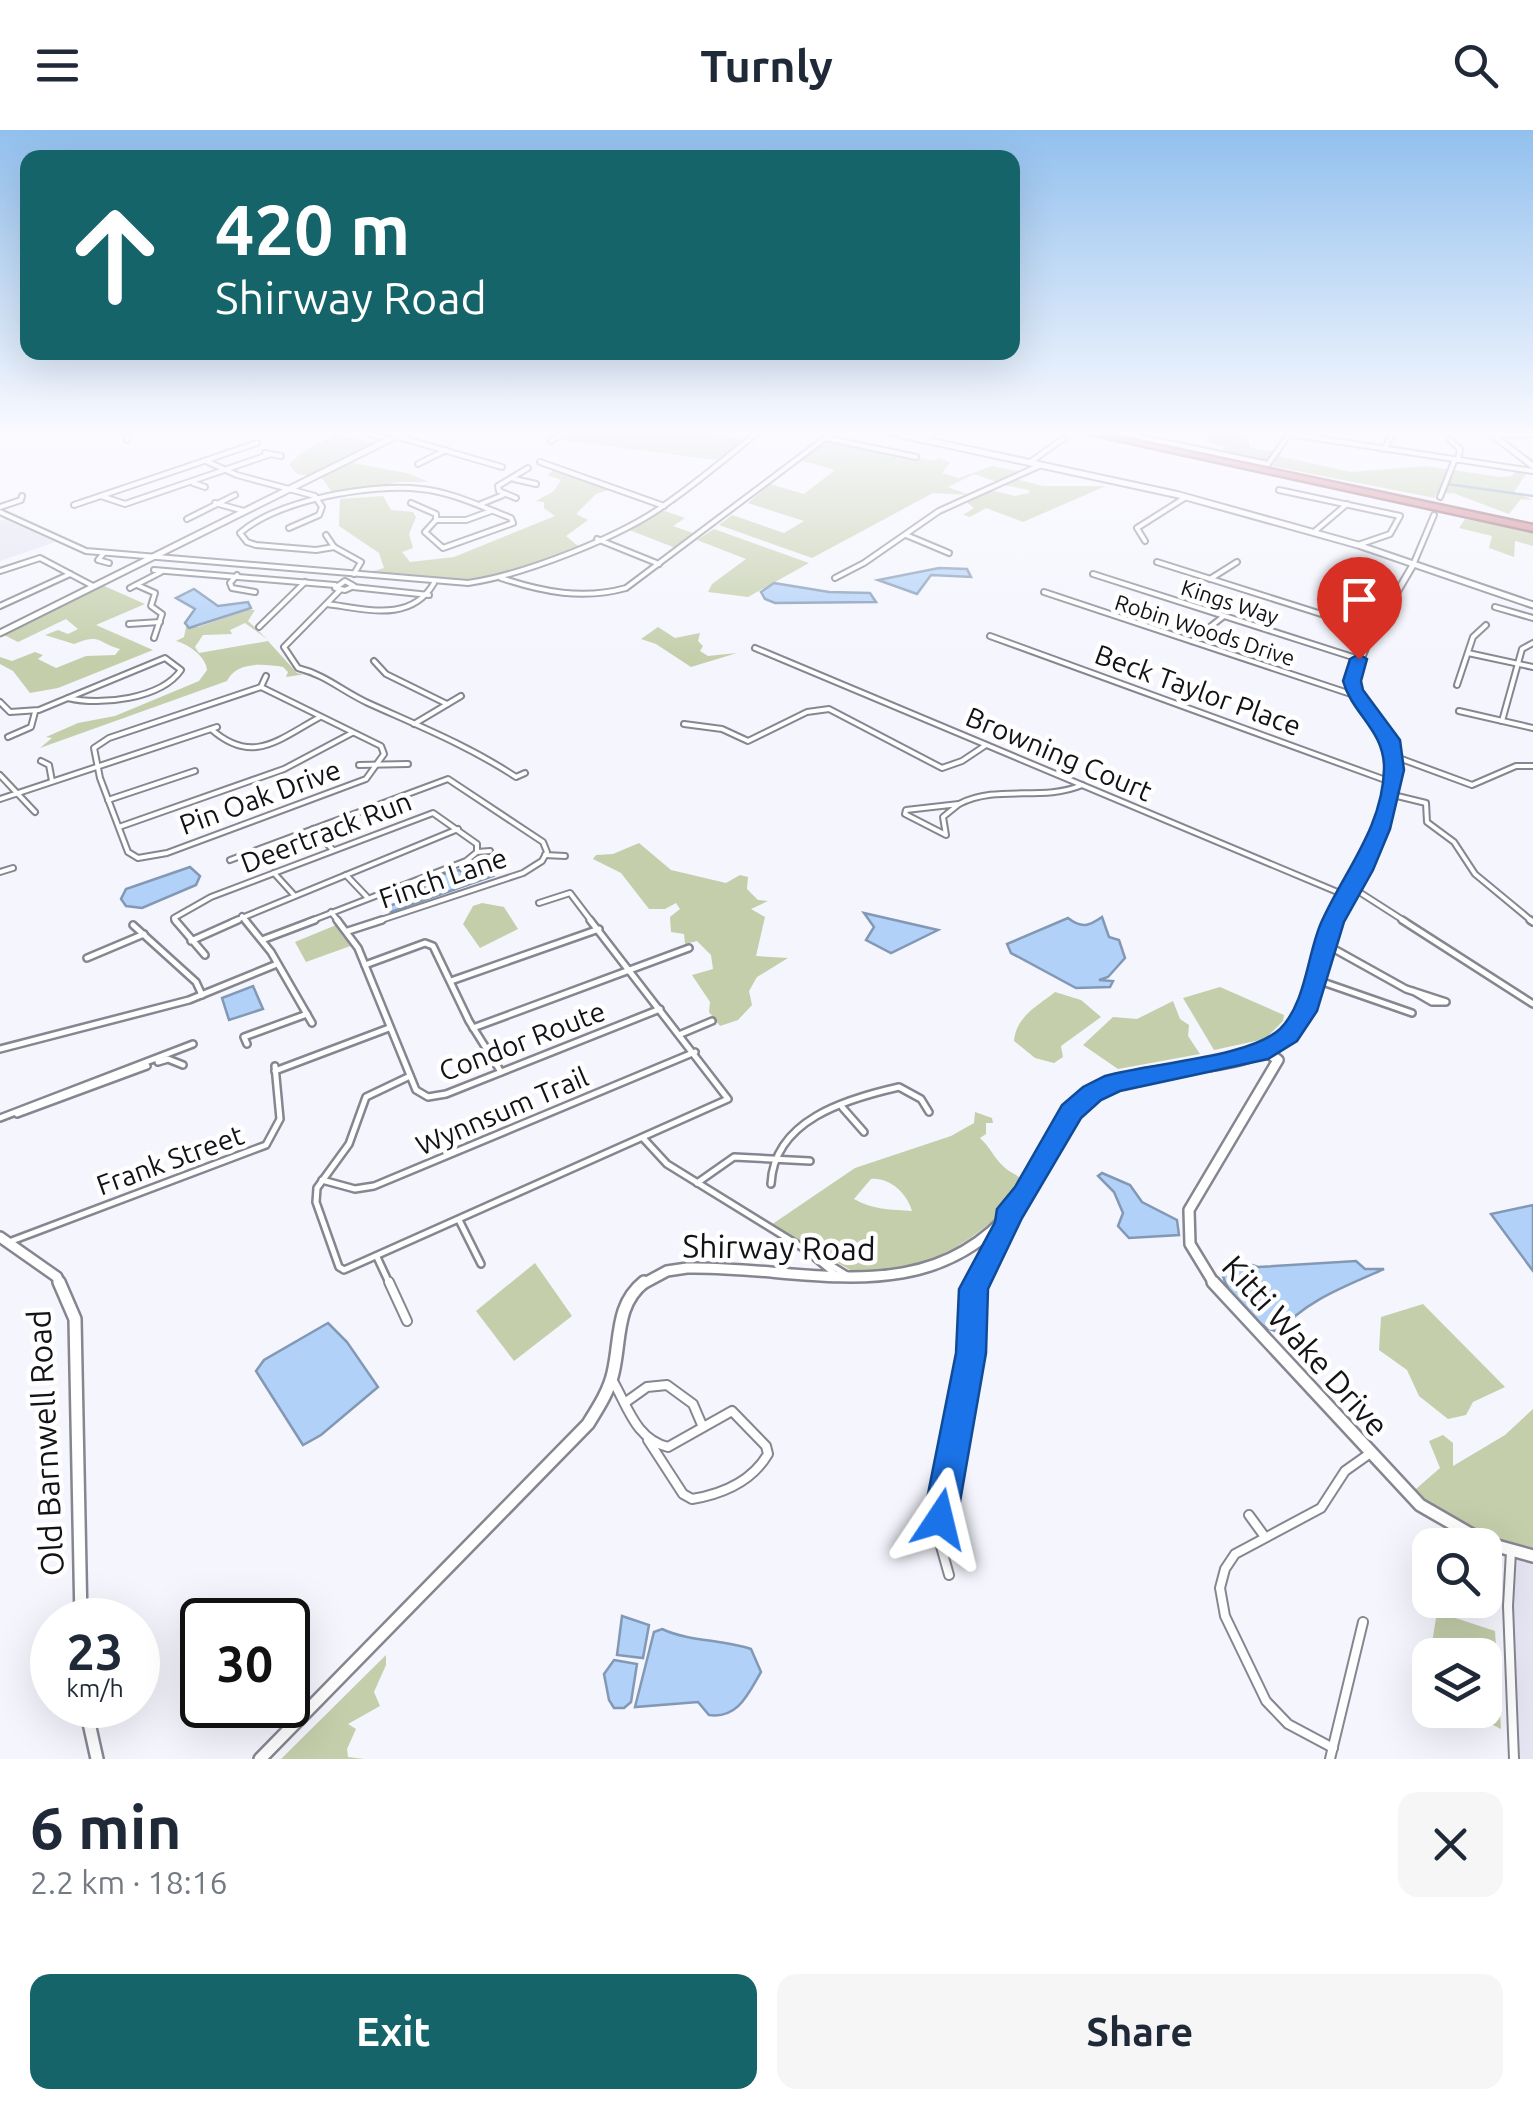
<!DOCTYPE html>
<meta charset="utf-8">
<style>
:root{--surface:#fff;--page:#f6f6f7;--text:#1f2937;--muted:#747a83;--accent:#146469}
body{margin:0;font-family:Ubuntu,sans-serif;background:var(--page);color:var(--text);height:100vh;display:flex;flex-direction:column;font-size:38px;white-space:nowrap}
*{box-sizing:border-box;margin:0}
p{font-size:32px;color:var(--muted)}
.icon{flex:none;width:55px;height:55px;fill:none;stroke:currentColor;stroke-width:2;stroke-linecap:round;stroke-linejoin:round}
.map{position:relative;height:1629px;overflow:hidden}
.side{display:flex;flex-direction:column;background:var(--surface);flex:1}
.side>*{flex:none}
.hud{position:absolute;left:20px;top:20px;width:1000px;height:210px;border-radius:20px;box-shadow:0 10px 40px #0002;background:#146469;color:#fff;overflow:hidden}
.controls{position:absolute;left:1412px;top:1398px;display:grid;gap:20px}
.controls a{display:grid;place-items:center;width:90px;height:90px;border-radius:20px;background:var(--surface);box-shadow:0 10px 40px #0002;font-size:50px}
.speed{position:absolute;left:30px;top:1468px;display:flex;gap:20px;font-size:50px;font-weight:700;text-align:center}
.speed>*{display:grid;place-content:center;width:130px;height:130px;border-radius:50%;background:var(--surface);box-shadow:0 10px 40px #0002;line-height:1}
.speed small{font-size:25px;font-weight:400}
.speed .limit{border:5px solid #111;border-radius:15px;background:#fff;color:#111}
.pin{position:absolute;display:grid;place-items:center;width:85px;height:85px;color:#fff;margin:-102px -42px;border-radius:50% 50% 50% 0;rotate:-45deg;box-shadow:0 0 10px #0007}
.pin .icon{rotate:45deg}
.me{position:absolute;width:110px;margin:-55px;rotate:10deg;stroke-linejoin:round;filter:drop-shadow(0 0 8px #0008)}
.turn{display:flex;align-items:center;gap:35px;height:210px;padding:0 30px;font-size:45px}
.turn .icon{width:130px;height:130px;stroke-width:2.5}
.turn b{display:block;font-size:70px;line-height:85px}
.round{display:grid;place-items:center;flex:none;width:105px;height:105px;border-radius:20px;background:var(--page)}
.headline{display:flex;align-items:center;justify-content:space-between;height:170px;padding:0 30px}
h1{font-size:60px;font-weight:600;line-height:75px}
.action{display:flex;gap:20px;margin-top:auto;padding:20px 30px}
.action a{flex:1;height:115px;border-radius:20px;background:var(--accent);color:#fff;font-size:40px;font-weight:600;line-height:115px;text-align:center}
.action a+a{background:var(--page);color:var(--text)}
header{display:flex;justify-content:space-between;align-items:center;height:130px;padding:0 30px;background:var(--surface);font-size:45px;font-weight:600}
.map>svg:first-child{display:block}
.built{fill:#e4e4f3}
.green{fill:#c4ceaa;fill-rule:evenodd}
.water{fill:#b1d1f8;stroke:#8298b4;stroke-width:2.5}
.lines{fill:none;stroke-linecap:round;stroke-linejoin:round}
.stream{stroke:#8298b4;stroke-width:2.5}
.minor-far2-casing{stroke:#868691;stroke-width:8}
.minor-far1-casing{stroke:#868691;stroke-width:10}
.minor-casing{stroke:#868691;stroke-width:12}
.tertiary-far3-casing{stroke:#868691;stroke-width:9}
.tertiary-far2-casing{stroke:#868691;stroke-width:10}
.tertiary-far1-casing{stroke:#868691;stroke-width:14}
.tertiary-casing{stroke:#868691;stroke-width:16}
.motorway-casing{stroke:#8c575f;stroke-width:5}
.minor-far2{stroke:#fff;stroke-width:4}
.minor-far1{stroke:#fff;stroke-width:5}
.minor{stroke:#fff;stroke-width:8}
.tertiary-far3{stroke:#fff;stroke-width:5}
.tertiary-far2{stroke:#fff;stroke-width:6}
.tertiary-far1{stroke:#fff;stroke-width:9}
.tertiary{stroke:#fff;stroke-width:11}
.motorway{fill:#cd7b86;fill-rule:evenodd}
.route{fill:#1a73e8;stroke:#114b97;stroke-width:2.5}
.labels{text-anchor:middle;stroke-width:9;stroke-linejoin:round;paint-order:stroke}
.far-street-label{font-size:22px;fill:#131317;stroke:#fff}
.street-label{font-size:28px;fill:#131317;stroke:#fff}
.near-street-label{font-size:32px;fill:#131317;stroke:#fff}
</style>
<header><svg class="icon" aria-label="menu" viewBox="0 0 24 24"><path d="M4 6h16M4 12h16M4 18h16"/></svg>Turnly<svg class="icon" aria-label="search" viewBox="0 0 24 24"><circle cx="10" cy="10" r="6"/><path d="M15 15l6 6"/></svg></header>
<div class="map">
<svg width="1533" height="1629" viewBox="0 0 1533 1629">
<rect width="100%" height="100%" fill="#f5f5fe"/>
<g class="built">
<polygon points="8,388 55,412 0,431 0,391"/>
<polygon points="1511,1421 1533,1424 1533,1629 1515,1629"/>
</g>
<g class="green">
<polygon points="570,303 705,303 744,310 716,330 562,310"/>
<polygon points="1210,303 1246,303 1250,318 1277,322 1269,332 1219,323 1226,317 1205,311"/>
<polygon points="336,305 377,313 312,346 297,344 289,334 307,319"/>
<polygon points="827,309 934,331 938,328 950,332 942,343 959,348 992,336 1024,342 1000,353 974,344 948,357 969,365 933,363 812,428 719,395 732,385 784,403 804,391 748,373 770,354 804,364 835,340 799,330"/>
<polygon points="1278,326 1351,342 1425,336 1501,347 1512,346 1517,339 1528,341 1514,362 1533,370 1521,369 1509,384 1453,363 1436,364 1435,368 1272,336"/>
<polygon points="346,332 407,343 429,352 398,352 335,367 321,346"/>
<polygon points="555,339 611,359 596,364 576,384 588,390 566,406 578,416 510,443 466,453 364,444 384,438 379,423 339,396 340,369 383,366 391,380 413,382 416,387 409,404 413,418 402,422 410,432 454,427 555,386 544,378 544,372 536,371 554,361 561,350 547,345"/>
<polygon points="1016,349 1043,356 1106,356 1023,392 986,378 970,387 963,385 974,378 965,371 991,360 1015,366 1029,363 1029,360 1004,355"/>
<polygon points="662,380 685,388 673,396 698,405 678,419 627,399"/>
<polygon points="1465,389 1533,402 1533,416 1515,411 1514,427 1489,418 1492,406 1459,398"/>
<polygon points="714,399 809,433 748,467 708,462 712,454 746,429 697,410"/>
<path d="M102 455 145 474 96 495 153 520 58 558 30 563 13 541 0 534V527L12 531 35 522 43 525 38 529 56 538 86 526 115 525 120 519C97 513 102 503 74 514L45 505 58 500 68 504 78 499 66 489 18 512 0 503Z"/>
<path d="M247 480H255L248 491 267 509 245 493 230 500 232 504 203 505 195 517 199 523 268 511 297 543 319 548 306 544 286 547 288 542 283 537C263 534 237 531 227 551L40 618 52 608 46 607 78 593 115 586 199 551 207 540C206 525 185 513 176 511L184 507 186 497H198Z"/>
<polygon points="658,497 675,508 700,503 698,511 703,516 700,521 708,526 737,523 691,537 656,514 641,509"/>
<polygon points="639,713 671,740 726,753 740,745 748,747 747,759 758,770 768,771 751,779 765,787 756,826 788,828 757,847 749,861 752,875 738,890 720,896 709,882 710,872 692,845 713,839 711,825 697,811 685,814 684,804 671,802 670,787 680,779 676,773 665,779 649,779 621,743 593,729 596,725 613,724"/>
<polygon points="482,773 504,777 518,799 480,818 463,794 473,776"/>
<polygon points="341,793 347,800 341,803 345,809 352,808 356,814 306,832 295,812"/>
<polygon points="1220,857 1284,885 1283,891 1265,909 1214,920 1183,868"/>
<path d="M1055 862 1081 870 1101 887 1061 916 1063 927 1054 933 1035 928 1014 911C1016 886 1038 876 1055 862Z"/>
<polygon points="1173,871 1180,889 1189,895 1188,906 1200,924 1118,939 1083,915 1113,887 1137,889"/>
<path d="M975 982 992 988 993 993H986V1004L980 1008C990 1017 993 1026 1002 1035 1010 1044 1022 1046 1030 1056 974 1112 938 1137 859 1145L771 1095 855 1038 951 1006 974 993ZM871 1049C889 1047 907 1063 912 1081 893 1080 870 1079 854 1069Z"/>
<polygon points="535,1133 572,1186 514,1231 476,1181"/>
<polygon points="1423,1174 1505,1257 1473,1272 1466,1285 1448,1289 1419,1266 1407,1240 1379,1220 1381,1187"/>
<polygon points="1533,1279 1533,1426 1507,1420 1409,1365 1440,1338 1429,1311 1443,1305 1453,1313 1453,1336 1505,1305"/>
<polygon points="1437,1482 1495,1501 1501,1599 1463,1580 1485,1580 1485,1525 1430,1525"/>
<polygon points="386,1525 386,1535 374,1562 380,1576 348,1594 356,1599 347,1619 348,1627 364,1629 281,1629"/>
</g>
<g class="water">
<polygon points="939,438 967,439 971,447 931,445 917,464 878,450"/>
<polygon points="774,453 829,462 870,463 876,472 775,473 765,469 761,462"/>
<polygon points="194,459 218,476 248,472 251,478 189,498 185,493 195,479 176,468"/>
<polygon points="190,737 200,746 196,755 142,778 126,776 121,769 126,759"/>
<polygon points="459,740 468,746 487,741 493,746 391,782 384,778 424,763 424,749"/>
<polygon points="864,783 938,800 891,823 866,810 874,797"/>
<path d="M1102 787 1109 807 1119 810 1125 828 1108 847 1099 850 1113 851 1110 857 1076 858 1011 823 1007 814 1068 788C1082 799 1089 796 1102 787Z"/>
<polygon points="253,856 263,879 229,890 222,868"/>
<polygon points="1102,1043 1130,1055 1142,1072 1177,1090 1179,1105 1129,1108 1118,1096 1123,1083 1114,1062 1098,1046"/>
<polygon points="1533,1075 1533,1141 1491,1084"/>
<path d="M1237 1130 1258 1137 1356 1131 1365 1139H1384C1346 1156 1306 1170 1279 1202 1256 1198 1227 1165 1222 1143Z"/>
<polygon points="328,1193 347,1212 378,1257 321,1305 303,1315 256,1241 264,1230"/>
<polygon points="622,1486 649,1495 643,1528 617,1525"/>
<path d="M662 1499C690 1512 722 1509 751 1519L761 1542C748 1564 738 1589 709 1585L698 1572 635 1577 654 1502Z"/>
<polygon points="614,1530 637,1534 631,1572 624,1578 614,1578 609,1570 604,1544"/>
</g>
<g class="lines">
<polyline class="stream" points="1447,354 1533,366"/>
<defs>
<g id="minor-far2">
<polyline points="127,303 127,310"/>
<polyline points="367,303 383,307"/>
<polyline points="1121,303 1268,334 1290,303"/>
<polyline points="1289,304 1533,341"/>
<polyline points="1494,305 1533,304"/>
<polyline points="395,306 502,337"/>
<polyline points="826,308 916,327"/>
<polyline points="921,310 933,303"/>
<polyline points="1450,310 1460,319 1458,330"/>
<polyline points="551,311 565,303"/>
<polyline points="1384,319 1393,303"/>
<polyline points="265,323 281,326"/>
<polyline points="208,332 237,345 315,366 322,377 319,385 289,398"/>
<polyline points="540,332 664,376"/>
<polyline points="1029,333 1064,308"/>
<polyline points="418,334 446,320"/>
<polyline points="514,349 536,354"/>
<polyline points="193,353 205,357"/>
<polyline points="1279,360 1400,386 1390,404 1358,415"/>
<polyline points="101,366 125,374 271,324"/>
<polyline points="1440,367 1455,329"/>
<polyline points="516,368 499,361 498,356 528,338"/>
<polyline points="215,373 244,381"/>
<polyline points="481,374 503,365"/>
<polyline points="74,375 257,313"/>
<polyline points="0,377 21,370 22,366"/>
<path d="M0 382 86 421 468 453C523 445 621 407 666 374 698 352 727 327 757 303"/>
<polyline points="187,389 235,365"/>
<polyline points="436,390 466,390 491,381"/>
<polyline points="1314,402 1347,374"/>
<polyline points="326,405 334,417 361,432 354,444"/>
<polyline points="906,405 949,423"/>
<polyline points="597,409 659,434"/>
<polyline points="1145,411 1137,398 1186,367"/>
<path d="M334 417 316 420 256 415 247 412 240 403C278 370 371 353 421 359 452 362 482 377 511 388L513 393 443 418 425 402 436 390V384L411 373"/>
<polyline points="104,423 98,430 109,433"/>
<polyline points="1157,432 1372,500"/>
<polyline points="1413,435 1434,385"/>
<polyline points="154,440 335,455"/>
<polyline points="0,441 40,428 93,456"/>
<polyline points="1093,444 1359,529"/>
<polyline points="237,445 230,453 232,458 255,462"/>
<path d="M501 448C543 462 583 470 626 458L832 303"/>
<polyline points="835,448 864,433 939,381 1041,335"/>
<polyline points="1210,449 1237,432"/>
<polygon points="345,451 354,456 345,460 335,458"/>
<polyline points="137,455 155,463 151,476 162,484 154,508"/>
<polyline points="353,457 429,465"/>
<polyline points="130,458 161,442"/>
<path d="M340 460 284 517 298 538C326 545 342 561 368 573 419 596 469 616 516 647L525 643"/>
<polyline points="1044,462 1357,566"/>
<path d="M327 474C366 479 411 493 434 453"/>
<polyline points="0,476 70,444"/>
<polyline points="1495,477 1533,488"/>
<polyline points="129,494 160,492"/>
<polyline points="259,497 305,452"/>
<polyline points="990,506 1391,652"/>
<polyline points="1192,511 1224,486"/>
<polyline points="755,518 1347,766"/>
<polyline points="1468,523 1533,537"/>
<path d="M165 528 181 540C161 569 100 576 68 568Z"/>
<polyline points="374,531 386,544 447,574"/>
<polyline points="1457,555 1473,507 1486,495"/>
<polygon points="261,557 381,616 384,624 366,649 167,723 138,728 128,722 100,648 94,618 109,608"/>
<polyline points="261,557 266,546"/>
<polyline points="0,572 10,582 39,580 68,568"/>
<polyline points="1459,581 1533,598"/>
<polyline points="1502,591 1522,519 1533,513"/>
<polyline points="414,594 461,566"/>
<polyline points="684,594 722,599 748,611 807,582 829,579 942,638 962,631 986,615"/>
<path d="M211 599C253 636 279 609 320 587"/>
<polyline points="8,607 31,597 35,582"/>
<polyline points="1396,627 1472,655 1516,636 1533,636"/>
<polyline points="41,631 49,635 52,651"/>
<polyline points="359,635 408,634"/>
<polyline points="0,645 35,682"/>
<polyline points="1389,664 1426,673 1427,692 1454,712 1475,744 1533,792"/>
<polyline points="0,669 217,597"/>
<polyline points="108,670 195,641"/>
<polygon points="959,674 943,687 946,705 905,684 906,680"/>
<path d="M959 674C998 654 1042 672 1082 655"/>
<polyline points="119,697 284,639 352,603"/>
<polyline points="313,699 333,720"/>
<polyline points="477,722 490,721"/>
<polyline points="545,725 565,726"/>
<polyline points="230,730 448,649 543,712 547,722 542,731 523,743 375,792"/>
<polyline points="0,742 13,738"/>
<polyline points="274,743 294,765"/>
<polyline points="346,745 367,767"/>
<polyline points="1353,758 1406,792"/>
<polyline points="539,773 570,763 592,792"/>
<polyline points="331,782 339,792"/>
<polyline points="242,786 247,792"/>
<polyline points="176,792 174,788 211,767 433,683 477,714 477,722 466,731 308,792"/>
<polyline points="232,792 458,699"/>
</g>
<g id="minor-far1">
<polyline points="175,790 205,825"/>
<polyline points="245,790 271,822 312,893"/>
<polyline points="337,790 358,818 416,960 428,967 446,964 660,879"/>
<polyline points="1402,790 1533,874"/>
<polyline points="1530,790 1533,792"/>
<polyline points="133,795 196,852 202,865"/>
<polyline points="348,801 382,790"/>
<polyline points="262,810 315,790"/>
<polyline points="191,811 238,790"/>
<polyline points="1327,815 1406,859 1446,872 1432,872 1413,861"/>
<polyline points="87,828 144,804"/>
<polyline points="365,835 425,813 433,816 469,891 501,942"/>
<polyline points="1317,850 1412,883"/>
<polyline points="451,851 599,799"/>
<polyline points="473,898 689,818"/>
<polyline points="681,904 712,891"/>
<polyline points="247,914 244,907 307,884"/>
<polyline points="0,919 189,870 277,834"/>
<polyline points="158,932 168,929 183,935"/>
<polyline points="275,941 389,898"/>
<polyline points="410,946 366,967 349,1014 317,1058 316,1072 339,1137 344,1140 728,969 590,790"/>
<polyline points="842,977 864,1002"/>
<polyline points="17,984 147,936"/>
<polyline points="0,988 193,914"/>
<polyline points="643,1008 667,1034 850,1147"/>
<polyline points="322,1050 355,1059 374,1056 695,922"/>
<polyline points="697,1053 734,1027 810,1031"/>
<path d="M771 1054C774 990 846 969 899 957L921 969 929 982"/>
<polyline points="459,1090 481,1134"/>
<polyline points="9,1112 266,1015 280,989 275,936"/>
<polyline points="813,1126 835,1144"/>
<polyline points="377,1127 390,1155"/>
<polyline points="976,1155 1002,1108 1007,1087"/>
</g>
<g id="minor">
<polyline points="389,1152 407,1191"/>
<path d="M614 1253C628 1278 637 1310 668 1317L732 1281 766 1316 768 1324C752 1351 722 1364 692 1369L683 1364 648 1310"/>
<polyline points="626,1272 647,1257 667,1255 693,1274 702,1295"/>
<polyline points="1249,1385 1265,1407"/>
<polyline points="1511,1421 1508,1476 1514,1629"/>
<polyline points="949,1445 940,1413 940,1389 971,1223 974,1159 978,1152"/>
<polyline points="1333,1618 1288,1594 1266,1571 1225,1486 1220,1458 1225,1439 1235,1424 1321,1378 1345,1341 1369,1324"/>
<polyline points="1330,1629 1363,1492"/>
</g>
<g id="tertiary-far3">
<polyline points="893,303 1179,365 1358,415 1533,475"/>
<polyline points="1490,303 1533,336"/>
<polyline points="0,503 402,303"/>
<polyline points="1366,515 1413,435"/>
</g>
<path id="tertiary-far2" d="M1333 792C1353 752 1413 664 1393 618 1383 593 1361 576 1352 551L1367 513"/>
<g id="tertiary-far1">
<polyline points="0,1107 57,1147 60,1155"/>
<path d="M641 1155 667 1141 687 1138C802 1135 926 1185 1015 1077 1046 1039 1054 988 1097 961 1156 923 1258 957 1299 889 1317 859 1320 822 1334 790"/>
<polyline points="1215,1155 1190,1114 1189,1080 1278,930 1265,920"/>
</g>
<g id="tertiary">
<polyline points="59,1152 75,1189 81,1490"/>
<polyline points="1213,1152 1420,1375 1486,1413 1533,1426"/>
<polyline points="85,1575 97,1629"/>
<path d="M260 1629 588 1294C598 1278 609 1261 613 1243 621 1210 615 1175 644 1152"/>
</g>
<polygon id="motorway" points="1085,303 1100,303 1533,395 1533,401"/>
</defs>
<use href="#minor-far2" class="minor-far2-casing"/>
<use href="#minor-far1" class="minor-far1-casing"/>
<use href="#minor" class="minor-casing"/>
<use href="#tertiary-far3" class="tertiary-far3-casing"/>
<use href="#tertiary-far2" class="tertiary-far2-casing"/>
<use href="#tertiary-far1" class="tertiary-far1-casing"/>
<use href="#tertiary" class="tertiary-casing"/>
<use href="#motorway" class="motorway-casing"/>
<use href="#minor-far2" class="minor-far2"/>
<use href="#minor-far1" class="minor-far1"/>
<use href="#minor" class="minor"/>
<use href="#tertiary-far3" class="tertiary-far3"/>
<use href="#tertiary-far2" class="tertiary-far2"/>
<use href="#tertiary-far1" class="tertiary-far1"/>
<use href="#tertiary" class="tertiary"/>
<use href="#motorway" class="motorway"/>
</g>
<linearGradient id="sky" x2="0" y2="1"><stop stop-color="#92c0ee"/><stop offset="0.57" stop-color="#fafaff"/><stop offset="1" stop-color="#fafaff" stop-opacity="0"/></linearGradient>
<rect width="1533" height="531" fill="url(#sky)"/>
<path class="route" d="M1359 524 1367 529 1361 551 1363 560 1400 610 1404 640 1390 699 1373 740 1344 792 1317 881 1297 911 1268 929 1120 961 1101 970 1081 988 1022 1088 988 1159 986 1223 957 1389 952 1400 940 1405 928 1400 923 1389 956 1223 959 1159 995 1092 997 1079 1015 1057 1062 975 1083 957 1105 946C1149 933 1249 928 1280 899 1306 873 1307 825 1321 793 1343 743 1383 697 1384 639 1385 601 1352 584 1343 551L1350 529Z"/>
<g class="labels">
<g class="far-street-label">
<text transform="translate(1230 472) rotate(18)" y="8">Kings Way</text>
<text transform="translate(1205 500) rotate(18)" y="8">Robin Woods Drive</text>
</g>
<g class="street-label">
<text transform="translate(1198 560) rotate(20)" y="10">Beck Taylor Place</text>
<text transform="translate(1059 624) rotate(23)" y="10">Browning Court</text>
<text transform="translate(260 667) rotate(-20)" y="10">Pin Oak Drive</text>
<text transform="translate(326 702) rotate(-21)" y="10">Deertrack Run</text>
<text transform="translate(443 748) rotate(-19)" y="10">Finch Lane</text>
<text transform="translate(522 911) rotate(-21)" y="10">Condor Route</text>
<text transform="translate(502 981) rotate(-23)" y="10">Wynnsum Trail</text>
<text transform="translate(170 1030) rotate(-20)" y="10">Frank Street</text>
</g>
<g class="near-street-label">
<text transform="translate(779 1118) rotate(1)" y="11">Shirway Road</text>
<text transform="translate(1305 1216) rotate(48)" y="11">Kitti Wake Drive</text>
<text transform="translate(46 1313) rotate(-93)" y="11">Old Barnwell Road</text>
</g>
</g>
</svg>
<div class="controls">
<a><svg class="icon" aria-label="search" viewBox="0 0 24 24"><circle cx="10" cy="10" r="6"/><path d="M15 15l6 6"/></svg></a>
<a><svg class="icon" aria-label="layers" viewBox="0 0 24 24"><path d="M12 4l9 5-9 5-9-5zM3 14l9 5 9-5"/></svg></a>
</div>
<div class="speed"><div>23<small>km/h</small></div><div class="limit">30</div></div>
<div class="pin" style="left:1359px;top:529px;background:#d93025"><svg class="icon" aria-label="arrive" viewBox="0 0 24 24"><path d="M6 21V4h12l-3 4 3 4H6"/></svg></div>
<svg class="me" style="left:940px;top:1389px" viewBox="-20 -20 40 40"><path d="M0-17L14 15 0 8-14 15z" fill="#1a73e8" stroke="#fff" stroke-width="4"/></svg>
<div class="hud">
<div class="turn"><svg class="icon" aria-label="ahead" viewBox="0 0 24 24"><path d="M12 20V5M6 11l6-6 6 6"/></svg><div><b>420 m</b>Shirway Road</div></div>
</div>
</div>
<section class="side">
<div class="headline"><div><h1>6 min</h1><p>2.2 km · 18:16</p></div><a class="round"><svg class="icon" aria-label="close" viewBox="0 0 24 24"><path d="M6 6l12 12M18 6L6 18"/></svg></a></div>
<div class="action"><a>Exit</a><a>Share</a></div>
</section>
